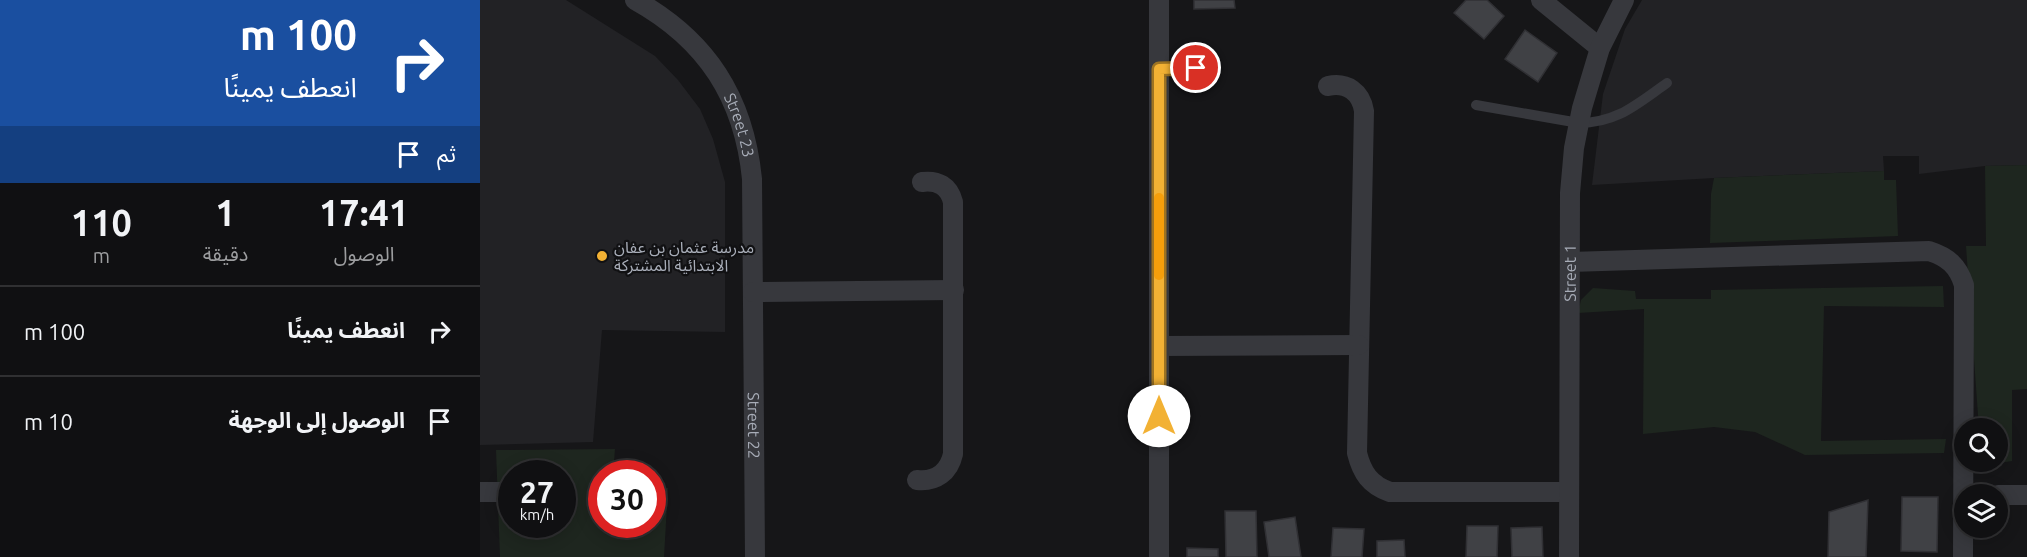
<!DOCTYPE html>
<html lang="ar">
<meta charset="utf-8">
<style>
:root{--surface:#101012;--page:#19191b;--text:#f1f3f6;--muted:#9c9d9f;--line:#303032}
body{margin:0;font-family:Ubuntu,"Noto Sans Arabic",sans-serif;background:var(--page);color:var(--text);direction:rtl;height:100vh;display:flex;flex-direction:column;font-size:22px;white-space:nowrap}
*{box-sizing:border-box;margin:0}
p{font-size:20px;color:var(--muted)}
.icon{flex:none;width:33px;height:33px;fill:none;stroke:currentColor;stroke-width:2;stroke-linecap:round;stroke-linejoin:round}
.map{position:relative;flex:1;overflow:hidden;direction:ltr}
.panel{display:flex;flex-direction:column;background:var(--surface);width:480px}
.panel>*{flex:none}
.banner{background:#1a4fa0;color:#fff;overflow:hidden}
.buttons{position:absolute;left:1474px;top:418px;display:grid;gap:12px}
.buttons a{display:grid;place-items:center;width:54px;height:54px;border-radius:50%;background:var(--surface);box-shadow:0 3px 15px #0003,0 0 0 2px var(--line);font-size:30px}
.speed{position:absolute;left:18px;top:460px;display:flex;gap:12px;font-size:30px;font-weight:700;text-align:center}
.speed>*{display:grid;place-content:center;width:78px;height:78px;border-radius:50%;background:var(--surface);box-shadow:0 3px 15px #0003,0 0 0 2px var(--line);line-height:1}
.speed small{font-size:15px;font-weight:400}
.speed .limit{border:9px solid #d22;background:#fff;color:#111}
.pin{position:absolute;display:grid;place-items:center;width:51px;height:51px;color:#fff;margin:-26px;border:3px solid #fff;border-radius:50%;box-shadow:0 2px 6px #0007}
.me{position:absolute;width:66px;margin:-33px;rotate:0deg;stroke-linejoin:round;filter:drop-shadow(0 0 4px #0008)}
.turn{display:flex;align-items:center;gap:21px;height:126px;padding:0 24px;font-size:27px}
.turn .icon{width:78px;height:78px;stroke-width:2.5}
.turn b{display:block;font-size:42px;line-height:51px}
.then{display:flex;align-items:center;height:57px;padding:0 24px;background:#0003;gap:12px;font-size:22px}
.eta{display:flex;justify-content:space-evenly;align-items:center;height:102px;text-align:center}
.eta b{font-size:36px;font-weight:700;line-height:42px}
ul{padding:0;list-style:none}
li{display:flex;align-items:center;gap:18px;height:90px;padding:0 24px;border-top:2px solid var(--line)}
li div{flex:1}
li b{display:block;font-size:22px}
li em{font-style:normal}
main{display:flex;flex:1;min-height:0}
.map>svg:first-child{display:block}
.built{fill:#222225}
.green{fill:#1e261f;fill-rule:evenodd}
.building{fill:#404145;stroke:#303034;stroke-width:1.5}
.lines{fill:none;stroke-linecap:round;stroke-linejoin:round}
.service{stroke:#37383d;stroke-width:10}
.minor{stroke:#37383d;stroke-width:20}
.route-casing{stroke:#9d7322;stroke-width:15}
.route{stroke:#f2b134;stroke-width:10}
.slow{stroke:#f59e0b;stroke-width:10}
.poi-dot{fill:#f2b134;stroke:#111113;stroke-width:2}
.labels{text-anchor:middle;stroke-width:4.5;stroke-linejoin:round;paint-order:stroke}
.street-label{font-size:16px;fill:#a8adb8;stroke:#111113}
.poi-label{font-size:16px;fill:#a8adb8;stroke:#111113;text-anchor:start}
</style>
<main>
<div class="map">
<svg width="1547" height="557" viewBox="0 0 1547 557">
<rect width="100%" height="100%" fill="#161618"/>
<g class="built">
<polygon points="0,0 86,0 175,56 198,80 220,109 233,139 245,182 245,332 122,330 113,442 0,445"/>
<polygon points="1162,0 1547,0 1547,165 1505,166 1439,174 1439,156 1403,156 1404,171 1234,178 1112,185 1123,94 1145,29"/>
</g>
<g class="green">
<polygon points="1547,165 1547,389 1532,390 1532,461 1501,466 1501,462 1518,462 1518,429 1499,429 1486,246 1506,246 1505,166"/>
<polygon points="1404,171 1404,180 1416,180 1418,236 1230,243 1231,194 1234,178"/>
<polygon points="1463,286 1464,307 1344,306 1341,441 1466,439 1464,453 1325,455 1275,432 1234,427 1163,434 1164,309 1098,313 1101,300 1113,288 1155,291 1156,299 1231,299 1231,290"/>
<path d="M135 449 133 474H122V525H172L173 487 188 488 184 557H20L16 450ZM32 474H82V525H32Z"/>
</g>
<g class="building">
<polygon points="714,0 754,0 755,8 714,9"/>
<polygon points="986,0 1007,0 1024,16 1004,39 974,13"/>
<polygon points="1045,30 1077,53 1058,82 1025,59"/>
<polygon points="1422,497 1458,497 1457,552 1421,551"/>
<polygon points="1388,500 1386,557 1348,557 1349,512"/>
<polygon points="745,511 776,511 777,557 746,557"/>
<polygon points="815,517 821,557 789,557 784,522"/>
<polygon points="987,526 1018,526 1017,557 986,557"/>
<polygon points="1062,527 1063,557 1032,557 1031,528"/>
<polygon points="853,528 884,529 882,557 851,557"/>
<polygon points="924,540 925,557 897,557 897,541"/>
<polygon points="707,548 738,549 738,557 707,557"/>
</g>
<g class="lines">
<g class="service">
<polyline points="679,69 716,68"/>
<path d="M996 105 1099 123C1137 123 1157 104 1187 83"/>
</g>
<g class="minor">
<path id="s1" d="M155 0C227 40 264 98 272 179L275 557"/>
<polyline points="1061,0 1120,48"/>
<path d="M848 86C867 82 881 92 884 111L877 453C882 473 890 485 910 492H1089"/>
<path d="M1090 262 1449 251C1468 257 1478 266 1484 285L1483 557"/>
<polyline points="273,292 474,290"/>
<polyline points="679,346 879,345"/>
<path d="M437 480C456 482 469 472 473 454V202C469 186 458 180 442 182"/>
<polyline points="0,492 32,492"/>
<polyline points="1518,495 1547,495"/>
<polyline points="679,557 679,0"/>
<path id="s2" d="M1089 557 1090 193 1094 148 1102 108 1120 48 1144 0"/>
</g>
</g>
<g class="lines">
<defs>
<polyline id="route" points="679,416 679,69 716,68"/>
</defs>
<use href="#route" class="route-casing"/>
<use href="#route" class="route"/>
<polyline class="slow" points="679,275 679,198"/>
</g>
<circle class="poi-dot" cx="122" cy="256" r="6"/>
<g class="labels">
<g class="street-label">
<text dy="6" stroke="none"><textPath href="#s1" startOffset="168">Street 23</textPath></text>
<text dy="6" stroke="none"><textPath href="#s2" startOffset="284">Street 1</textPath></text>
<text dy="6" stroke="none"><textPath href="#s1" startOffset="470">Street 22</textPath></text>
</g>
<g class="poi-label">
<text x="134" y="253">مدرسة عثمان بن عفان<tspan x="134" dy="18">الابتدائية المشتركة</tspan></text>
</g>
</g>
</svg>
<div class="buttons">
<a><svg class="icon" aria-label="search" viewBox="0 0 24 24"><circle cx="10" cy="10" r="6"/><path d="M15 15l6 6"/></svg></a>
<a><svg class="icon" aria-label="layers" viewBox="0 0 24 24"><path d="M12 4l9 5-9 5-9-5zM3 14l9 5 9-5"/></svg></a>
</div>
<div class="speed"><div>27<small>km/h</small></div><div class="limit">30</div></div>
<div class="pin" style="left:716px;top:68px;background:#d93025"><svg class="icon" aria-label="arrive" viewBox="0 0 24 24"><path d="M6 21V4h12l-3 4 3 4H6"/></svg></div>
<svg class="me" style="left:679px;top:416px" viewBox="-20 -20 40 40"><circle r="19" fill="#fff"/><path d="M0-13L10 11 0 6-10 11z" fill="#f2b134"/></svg>
</div>
<section class="panel">
<div class="banner">
<div class="turn"><svg class="icon" aria-label="right" viewBox="0 0 24 24"><path d="M7 20v-9h11M14 6l5 5-5 5"/></svg><div><b>100 m</b>انعطف يمينًا</div></div>
<div class="then">ثم<svg class="icon" aria-label="arrive" viewBox="0 0 24 24"><path d="M6 21V4h12l-3 4 3 4H6"/></svg></div>
</div>
<div class="eta">
<div><b>17:41</b><p>الوصول</p></div>
<div><b>1</b><p>دقيقة</p></div>
<div><b>110</b><p>m</p></div>
</div>
<ul>
<li><svg class="icon" aria-label="right" viewBox="0 0 24 24"><path d="M7 20v-9h11M14 6l5 5-5 5"/></svg><div><b>انعطف يمينًا</b></div><em>100 m</em></li>
<li><svg class="icon" aria-label="arrive" viewBox="0 0 24 24"><path d="M6 21V4h12l-3 4 3 4H6"/></svg><div><b>الوصول إلى الوجهة</b></div><em>10 m</em></li>
</ul>
</section>
</main>
